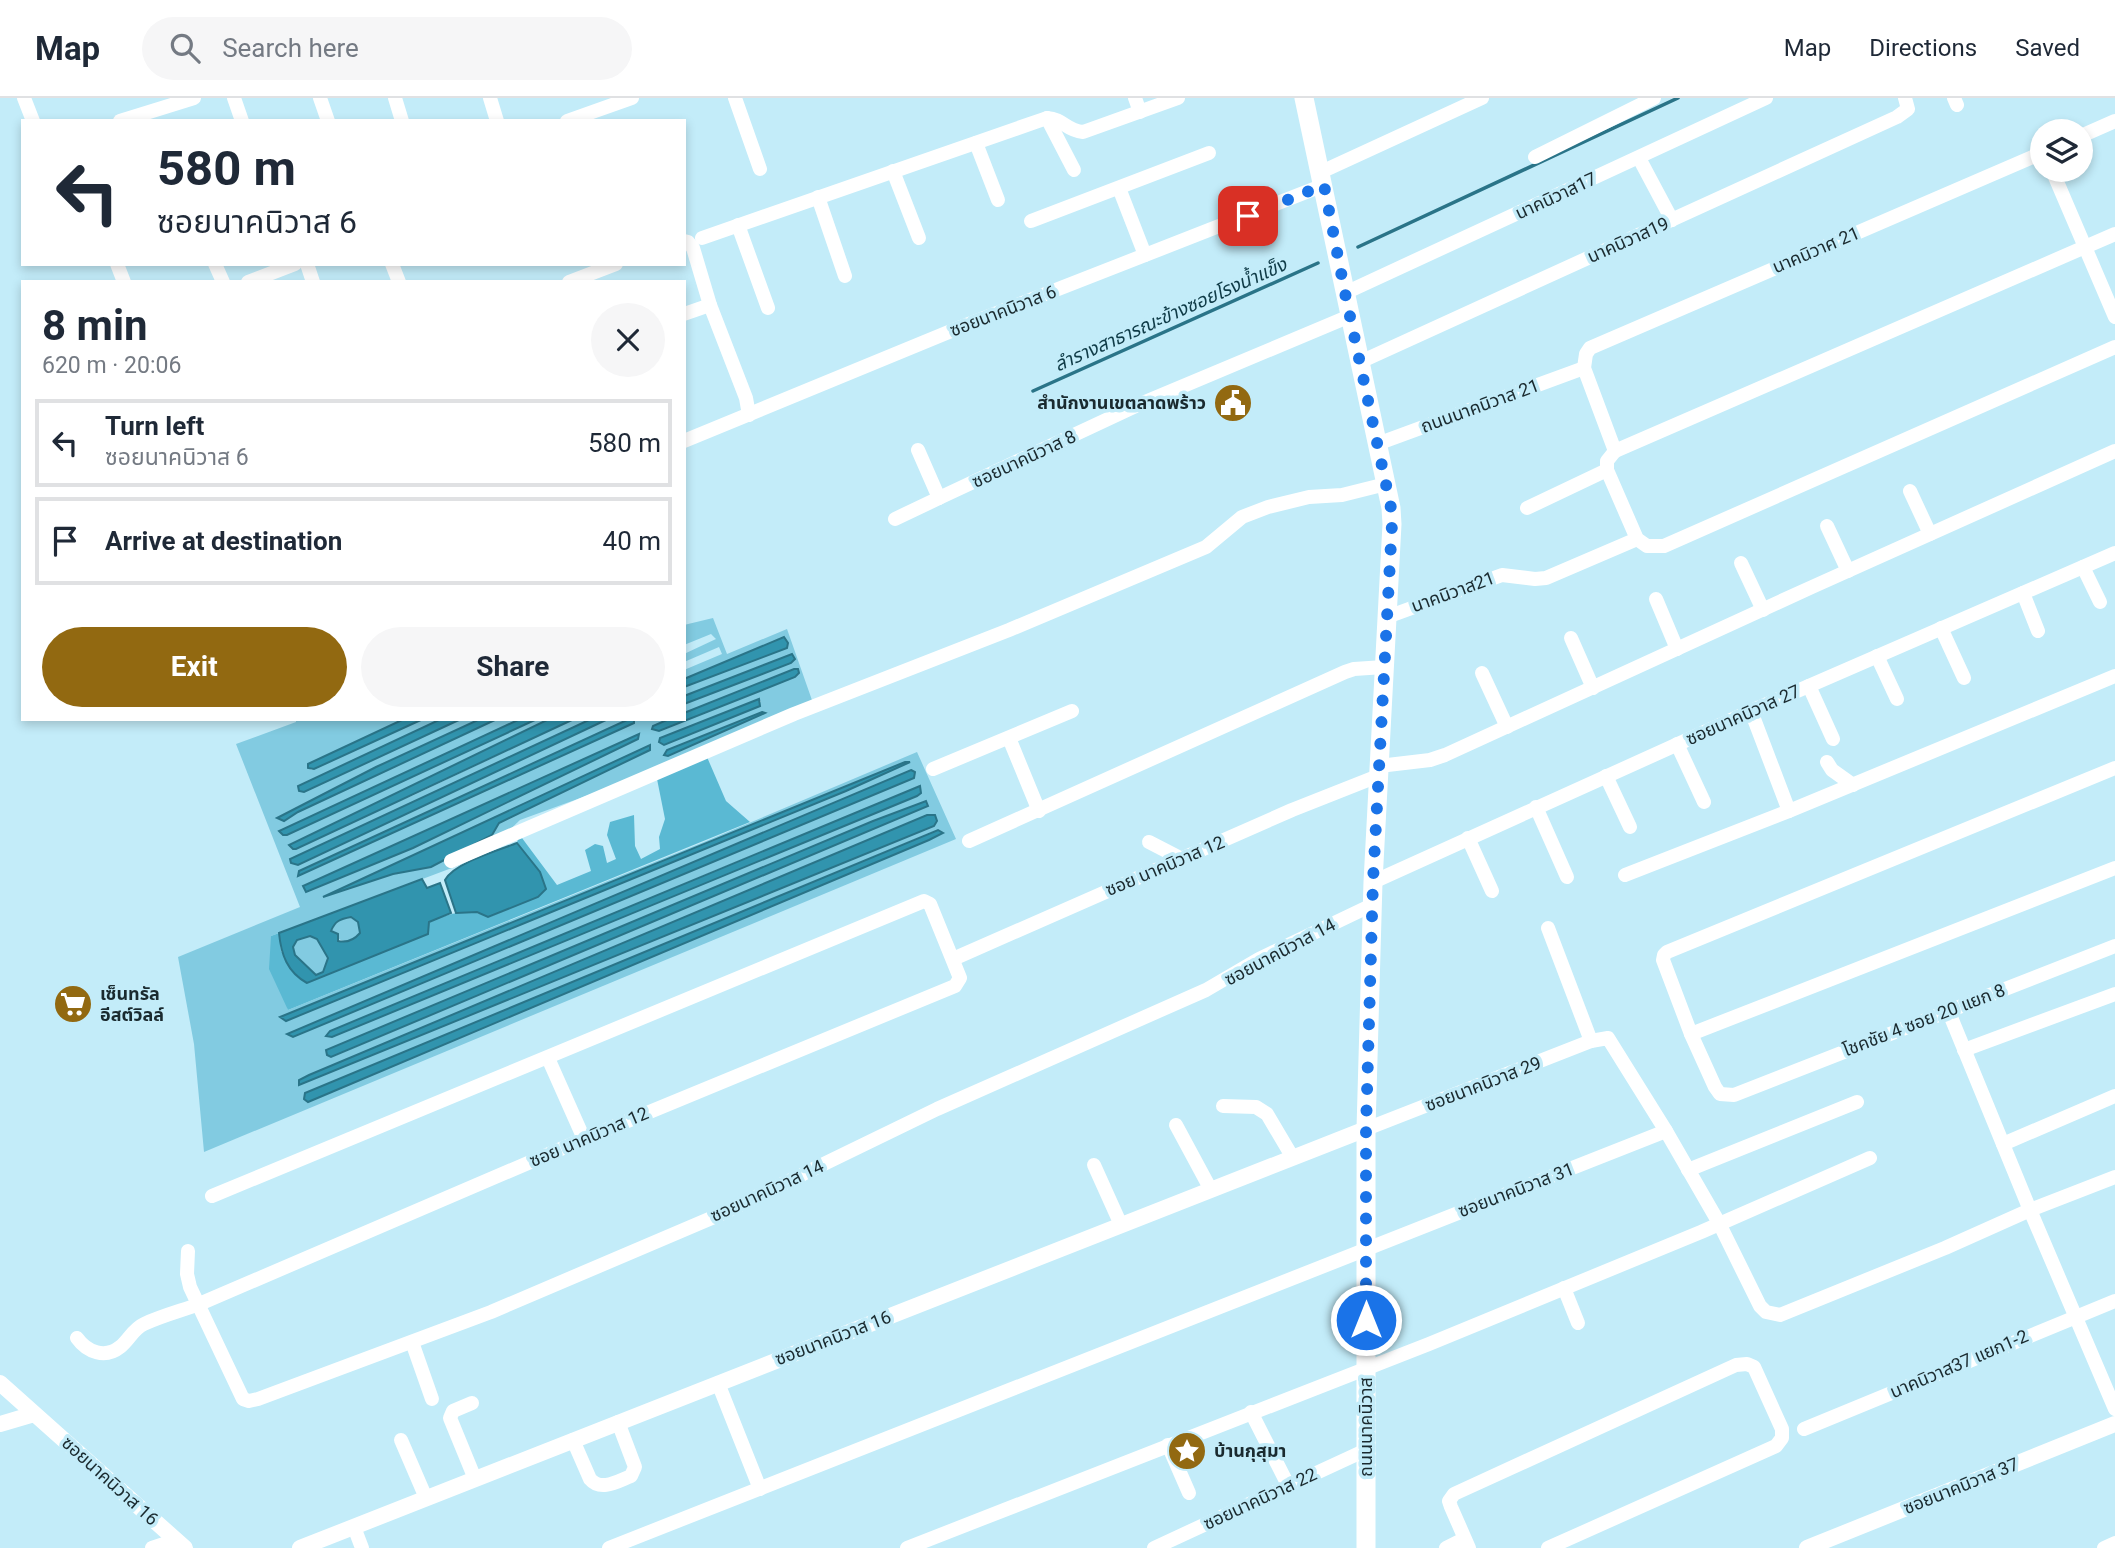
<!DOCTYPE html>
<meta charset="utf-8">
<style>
:root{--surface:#fff;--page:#f6f6f7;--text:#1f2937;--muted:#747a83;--line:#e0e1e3;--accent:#926911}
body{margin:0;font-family:Roboto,"Noto Sans Thai",sans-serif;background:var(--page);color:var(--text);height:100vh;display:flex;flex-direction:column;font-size:26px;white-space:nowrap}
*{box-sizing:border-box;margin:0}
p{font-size:23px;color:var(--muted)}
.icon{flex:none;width:38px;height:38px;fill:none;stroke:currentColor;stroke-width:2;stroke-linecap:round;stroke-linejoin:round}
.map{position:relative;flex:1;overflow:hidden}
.drawer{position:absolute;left:21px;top:182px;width:665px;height:441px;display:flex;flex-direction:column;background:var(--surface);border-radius:0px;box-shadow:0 4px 10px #0003}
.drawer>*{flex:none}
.guide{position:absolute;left:21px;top:21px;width:665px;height:147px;border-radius:0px;box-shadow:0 4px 10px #0003;background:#fff;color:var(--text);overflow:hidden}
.buttons{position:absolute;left:2030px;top:21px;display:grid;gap:14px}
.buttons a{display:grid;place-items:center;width:63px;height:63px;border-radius:50%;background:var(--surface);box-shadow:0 4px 10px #0003;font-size:35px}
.pin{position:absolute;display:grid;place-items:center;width:60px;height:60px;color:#fff;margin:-30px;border-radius:14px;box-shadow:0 4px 10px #0006}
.me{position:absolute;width:77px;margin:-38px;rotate:0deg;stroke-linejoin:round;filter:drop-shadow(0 0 5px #0008)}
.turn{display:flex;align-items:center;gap:24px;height:147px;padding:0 21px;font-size:32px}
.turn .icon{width:91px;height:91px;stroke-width:2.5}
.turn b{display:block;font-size:49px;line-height:60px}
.round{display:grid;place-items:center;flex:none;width:74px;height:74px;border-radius:37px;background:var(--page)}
.overview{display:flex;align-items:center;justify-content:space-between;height:119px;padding:0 21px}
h1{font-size:42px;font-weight:700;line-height:52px}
.cta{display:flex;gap:14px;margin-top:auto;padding:14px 21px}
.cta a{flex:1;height:80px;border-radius:42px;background:var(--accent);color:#fff;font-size:28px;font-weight:700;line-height:80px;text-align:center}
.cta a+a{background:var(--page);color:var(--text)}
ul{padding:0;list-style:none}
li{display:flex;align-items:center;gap:21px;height:88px;margin:0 14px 10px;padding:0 7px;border:4px solid var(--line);border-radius:0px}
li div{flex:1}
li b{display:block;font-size:26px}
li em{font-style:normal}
header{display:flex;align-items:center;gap:42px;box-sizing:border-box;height:98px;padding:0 35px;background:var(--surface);border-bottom:2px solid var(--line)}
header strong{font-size:33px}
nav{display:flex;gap:38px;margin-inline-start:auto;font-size:24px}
.search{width:490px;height:63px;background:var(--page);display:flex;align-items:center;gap:18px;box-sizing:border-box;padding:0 24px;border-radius:38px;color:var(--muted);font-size:26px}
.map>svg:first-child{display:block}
.green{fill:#82cbe1;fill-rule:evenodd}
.forest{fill:#5ab9d3}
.water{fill:#3194ae;stroke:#2a7488;stroke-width:2;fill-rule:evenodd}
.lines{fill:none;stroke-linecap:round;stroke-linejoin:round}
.stream{stroke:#2a7488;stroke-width:3.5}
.minor{stroke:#fff;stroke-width:14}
.tertiary{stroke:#fff;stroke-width:16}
.secondary{stroke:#fff;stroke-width:19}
.route{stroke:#1a73e8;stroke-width:12;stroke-dasharray:0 21.6}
.labels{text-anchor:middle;stroke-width:7;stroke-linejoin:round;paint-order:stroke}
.street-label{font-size:18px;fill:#1a2a2f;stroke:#c3ecf9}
.poi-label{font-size:18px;font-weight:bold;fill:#1a2a2f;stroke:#c3ecf9;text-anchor:start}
.water-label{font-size:19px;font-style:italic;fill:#0f3b47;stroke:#c3ecf9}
</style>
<header>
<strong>Map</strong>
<div class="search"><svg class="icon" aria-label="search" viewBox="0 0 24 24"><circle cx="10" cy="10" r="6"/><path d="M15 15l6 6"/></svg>Search here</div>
<nav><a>Map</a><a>Directions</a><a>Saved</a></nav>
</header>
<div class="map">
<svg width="2115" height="1450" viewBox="0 0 2115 1450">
<rect width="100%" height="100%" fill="#c3ecf9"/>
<g class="green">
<path d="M713 520 727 556 787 531 813 605 649 675 520 722 497 744 465 765 271 838 288 912 704 744 917 654 956 741 204 1054 194 946 178 859 300 809 236 646 296 624V621H404L308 666 311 672 423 621H441L392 645 304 694 461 621H480L376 669 278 719 284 723 298 714 497 621H520L280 733 287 737 537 621H549L289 747 414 697 574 621H591L290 761 298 767 608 621H629L300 773 298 777 634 625V621H669L653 628 659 633 799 576 794 571 684 615V606L791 565 795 561 792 556 684 598V589L787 549 788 545 784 539 684 581V572L722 556 719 549 684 564V556L716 541 711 536 684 547V527ZM759 601 761 604 659 644 660 640ZM639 636 638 641 413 750 306 794 304 788ZM650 647V652L499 725 431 769 394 776 329 796ZM905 664 908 665 286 923 281 920ZM911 672 915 674 914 680 293 939 287 936ZM920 689 921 695 917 698 332 938H327L716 772ZM926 703 928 708 332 959 327 957 326 952ZM927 717H935L934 728 319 979 300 982ZM937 732 929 742 308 1004 304 1001 305 995Z"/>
<path d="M351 819 358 824 360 835C350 847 340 845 331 834 336 823 340 821 351 819Z"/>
<polygon points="310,838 317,840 328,860 323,874 315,877 295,857 293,849 297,842"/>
</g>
<path class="forest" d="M707 659 726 703 750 724 288 912 269 871 271 838 279 835 281 853 307 885 428 836 429 824C449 816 468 809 489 819L538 799 546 791 540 774 517 745 518 741 522 740 557 787 591 773 585 752 595 746 603 748 607 765 616 761 607 737 610 724 634 717 635 748 641 761 660 751 659 739 665 721 657 681Z"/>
<g class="water">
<polygon points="784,539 788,545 787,550 684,589 684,581"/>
<polygon points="792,556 795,561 791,565 684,606 684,598"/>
<polygon points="794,571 798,571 799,575 795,579 659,633 652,631 653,628 669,621 684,621 684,615"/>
<polygon points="759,601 760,608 664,647 659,644 660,640"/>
<polygon points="762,614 765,615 668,658 664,657 667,652"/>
<polygon points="404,621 423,621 314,671 308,670 308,666"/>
<polygon points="441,621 461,621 304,694 299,693 298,688"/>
<polygon points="480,621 497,621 298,714 284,723 277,720 376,669"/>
<polygon points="520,621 537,621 287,737 283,737 279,733"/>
<polygon points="549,621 574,621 296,751 293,751 289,747"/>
<polygon points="591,621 608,621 298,767 291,765 290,761"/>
<polygon points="629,621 634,621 634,625 298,778 299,773"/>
<polygon points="639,636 638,641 413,750 306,794 303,788"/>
<polygon points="650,647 650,652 499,725 492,737 431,769 393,776 323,799"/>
<polygon points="905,664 910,664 846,693 286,923 280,919"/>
<polygon points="911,672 915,674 914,680 293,939 287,936"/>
<polygon points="920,688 921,695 917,698 332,939 326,938 330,933"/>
<polygon points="926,703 928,708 331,959 327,957 326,952 873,723"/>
<polygon points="927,717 935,717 937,723 934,728 299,987 299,982 309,977"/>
<polygon points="938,732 943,735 929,742 308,1004 304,1001 305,995"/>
<path d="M517 745 540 774 546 791 538 799 488 819 477 814 456 815 445 782C454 765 499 752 517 745Z"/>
<path d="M422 781 427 790 440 785 451 815 429 824 428 836 307 885C287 874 281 856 279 835ZM351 819 358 824 360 835C354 842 347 845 338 843V836L331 833C335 823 340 821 351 819ZM310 838 317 841 328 860 323 874 316 877 295 857 293 849 297 842Z"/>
</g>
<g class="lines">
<g class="stream">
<polyline points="1358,149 1678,0"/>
<polyline points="1033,293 1318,165"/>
</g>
<g class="minor">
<polyline points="24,0 33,23"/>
<polyline points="234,0 242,23"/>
<polyline points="320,0 328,23"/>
<polyline points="395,0 402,23"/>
<polyline points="490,0 497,23"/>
<polyline points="735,0 760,71"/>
<polyline points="1135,0 1140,14"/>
<polyline points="1954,0 1957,7"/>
<polyline points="1047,20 1074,72"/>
<polyline points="120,23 194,0"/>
<polyline points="567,23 632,0"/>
<polyline points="2081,38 2115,23"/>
<polyline points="976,45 998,102"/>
<polyline points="2042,55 1590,250 1586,256 1584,270 1615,353 1607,363 1607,372 1637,441 1647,448 1664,448 2115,249"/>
<polyline points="1535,59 1654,0"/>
<polyline points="1639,60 1672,122"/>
<polyline points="2052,72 2115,219"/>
<polyline points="893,73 919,140"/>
<polyline points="1321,74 1482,0"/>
<polyline points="1119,90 1145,157"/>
<polyline points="818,99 845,178"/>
<polyline points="1031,123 1209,55"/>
<polyline points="738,127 768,210"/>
<path d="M702 140 1047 20C1064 21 1065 32 1083 34L1178 0"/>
<polyline points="684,143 688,144 693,150 710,207 746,300 749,317"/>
<polyline points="117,166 124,184"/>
<polyline points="215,166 223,184"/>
<polyline points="307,166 313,184"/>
<polyline points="392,166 399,184"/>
<polyline points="248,184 295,166"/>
<polyline points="569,184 616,166"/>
<polyline points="1345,195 1766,0"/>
<polyline points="684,216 710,207"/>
<polyline points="1360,264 1897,19 1908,11 1905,0"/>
<polyline points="684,343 956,231 1324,87"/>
<polyline points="1377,346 1584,270"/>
<polyline points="918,352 939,400 1138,307 1350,218"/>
<polyline points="1615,353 2115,136"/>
<polyline points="1910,393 1930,436"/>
<polyline points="1527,410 1607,372"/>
<polyline points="895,421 939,400"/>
<polyline points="1827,428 1848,473"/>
<polyline points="1741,465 1763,512"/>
<polyline points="2083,469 2100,504"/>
<polyline points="2023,495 2038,533"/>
<polyline points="1656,501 1677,551"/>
<polyline points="1387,519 1502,477 1535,481 1546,480 1637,441"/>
<polyline points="1941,530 1964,580"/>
<polyline points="1571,540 1593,590"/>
<polyline points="1877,558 1897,601"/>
<polyline points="1482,575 1507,629"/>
<polyline points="1809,588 1833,641"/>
<polyline points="1751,613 1789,713"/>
<polyline points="1009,640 1039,713"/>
<polyline points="1677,646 1704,704"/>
<polyline points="1827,664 1832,672 1853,687"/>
<polyline points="1379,668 1430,662 1445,657 1812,489 2115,353"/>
<polyline points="2115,670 1667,854 1664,857 1663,862 1691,936 1715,989 1720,996 1734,997 2115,848"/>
<polyline points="933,671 1072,613"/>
<polyline points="1606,678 1630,729"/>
<polyline points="1536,709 1567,779"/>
<polyline points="1468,740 1492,793"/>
<polyline points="969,743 1345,574 1354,571 1384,569"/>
<polyline points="1149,744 1182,761"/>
<polyline points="451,763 794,616 1009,532 1206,449 1242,419 1268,409 1309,399 1342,397 1386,386"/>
<polyline points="1625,777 1789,713 2115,578"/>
<polyline points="1373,784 1751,613 2115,455"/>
<polyline points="1548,830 1591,943"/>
<polyline points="953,861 1292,712 1378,678"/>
<polyline points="1948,912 2030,1112 2115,1311"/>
<polyline points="1691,936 2115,770"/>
<polyline points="1964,952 2115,896"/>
<polyline points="548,960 584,1041"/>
<polyline points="1223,1008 1256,1009 1267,1016 1293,1060"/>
<polyline points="1176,1027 1211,1092"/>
<polyline points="1366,1031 1591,943 1608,940 1666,1033 1719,1125 1760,1208 1766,1214 1780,1217 1945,1150 2030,1112 2115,1079"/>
<polyline points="2003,1046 2115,998"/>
<polyline points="1094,1067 1121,1127"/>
<polyline points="1688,1072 1857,1004"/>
<polyline points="188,1153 187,1176 190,1189 243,1301 249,1303 258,1301 491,1214 721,1116 937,1011 1206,892 1259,861 1372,807"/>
<polyline points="1564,1190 1578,1225"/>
<path d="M77 1240C87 1254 105 1261 120 1249 129 1242 133 1231 144 1226 161 1218 180 1213 197 1207L584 1041 955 888 960 880 930 806 924 803 212 1098"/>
<polyline points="412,1244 432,1301"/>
<polyline points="718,1285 760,1391"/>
<polyline points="472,1305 453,1313 450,1320 475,1381"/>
<polyline points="1251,1314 1288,1387"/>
<polyline points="1804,1331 2115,1203"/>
<polyline points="401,1342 426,1400"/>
<path d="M573 1342 590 1381C601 1394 618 1383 631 1378L635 1369 618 1324"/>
<polyline points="1168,1347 1189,1395"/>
<polyline points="354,1429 362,1450"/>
<polyline points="152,1450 176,1442"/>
<polyline points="609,1450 1666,1033"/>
<polyline points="907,1450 1429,1246 1701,1134 1870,1060"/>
<polyline points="1154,1450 1366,1352"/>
<polyline points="1446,1450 1464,1441"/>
<polyline points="1469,1450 1451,1409 1449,1403 1454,1396 1736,1267 1747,1266 1754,1269 1782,1331 1782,1340 1776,1348 1548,1450"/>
<polyline points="2104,1450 2115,1445"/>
</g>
<g class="tertiary">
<polyline points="0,1285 185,1450"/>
<polyline points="0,1326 34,1316"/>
<polyline points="300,1450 1366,1031"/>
<polyline points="1807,1450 2115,1326"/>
</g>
<polyline class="secondary" points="1304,0 1391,410 1392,426 1373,784 1366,1031 1366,1450"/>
</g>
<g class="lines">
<polyline class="route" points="1248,118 1324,87 1345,195 1391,410 1392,426 1373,783 1366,1031 1366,1222"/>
</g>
<defs>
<symbol id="civic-disc" viewBox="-11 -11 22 22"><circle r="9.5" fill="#926911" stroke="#c3ecf9"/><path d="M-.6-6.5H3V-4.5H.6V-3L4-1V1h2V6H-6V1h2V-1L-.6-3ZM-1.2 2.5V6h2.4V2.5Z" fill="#fff"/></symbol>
<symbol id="supermarket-disc" viewBox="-11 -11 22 22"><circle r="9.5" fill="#926911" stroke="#c3ecf9"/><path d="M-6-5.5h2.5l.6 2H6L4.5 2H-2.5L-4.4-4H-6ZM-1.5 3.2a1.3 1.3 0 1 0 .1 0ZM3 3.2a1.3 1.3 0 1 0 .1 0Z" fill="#fff"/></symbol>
<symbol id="sight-disc" viewBox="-11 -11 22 22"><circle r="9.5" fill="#926911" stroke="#c3ecf9"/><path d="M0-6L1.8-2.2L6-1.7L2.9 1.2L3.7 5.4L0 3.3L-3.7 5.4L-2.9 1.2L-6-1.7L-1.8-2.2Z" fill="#fff"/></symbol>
</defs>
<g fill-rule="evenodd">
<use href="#civic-disc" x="1211" y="283" width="44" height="44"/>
<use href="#supermarket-disc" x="51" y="884" width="44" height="44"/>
<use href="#sight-disc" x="1165" y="1331" width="44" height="44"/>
</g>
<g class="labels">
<g class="street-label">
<text transform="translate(1556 98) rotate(-25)" y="6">นาคนิวาส17</text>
<text transform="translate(1628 142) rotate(-24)" y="6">นาคนิวาส19</text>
<text transform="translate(1816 152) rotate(-23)" y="6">นาคนิวาศ 21</text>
<text transform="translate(1003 213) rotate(-21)" y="6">ซอยนาคนิวาส 6</text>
<text transform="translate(1480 308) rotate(-20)" y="6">ถนนนาคนิวาส 21</text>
<text transform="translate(1024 361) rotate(-25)" y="6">ซอยนาคนิวาส 8</text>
<text transform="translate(1453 494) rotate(-20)" y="6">นาคนิวาส21</text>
<text transform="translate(1743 617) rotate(-24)" y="6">ซอยนาคนิวาส 27</text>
<text transform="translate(1165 768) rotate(-23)" y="6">ซอย นาคนิวาส 12</text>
<text transform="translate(1280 854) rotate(-28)" y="6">ซอยนาคนิวาส 14</text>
<text transform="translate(1924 922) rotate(-21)" y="6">โชคชัย 4 ซอย 20 แยก 8</text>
<text transform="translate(1483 986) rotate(-21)" y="6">ซอยนาคนิวาส 29</text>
<text transform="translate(589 1039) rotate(-23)" y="6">ซอย นาคนิวาส 12</text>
<text transform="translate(1516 1092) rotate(-21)" y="6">ซอยนาคนิวาส 31</text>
<text transform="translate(767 1093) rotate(-25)" y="6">ซอยนาคนิวาส 14</text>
<text transform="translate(833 1240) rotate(-21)" y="6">ซอยนาคนิวาส 16</text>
<text transform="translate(1959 1266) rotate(-23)" y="6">นาคนิวาส37 แยก1-2</text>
<text transform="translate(1366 1329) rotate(-90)" y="6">ถนนนาคนิวาส</text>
<text transform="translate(110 1383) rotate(42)" y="6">ซอยนาคนิวาส 16</text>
<text transform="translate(1961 1388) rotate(-22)" y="6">ซอยนาคนิวาส 37</text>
<text transform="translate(1260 1401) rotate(-25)" y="6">ซอยนาคนิวาส 22</text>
</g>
<g class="poi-label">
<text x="1206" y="311" text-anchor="end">สำนักงานเขตลาดพร้าว</text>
<text x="100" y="902">เซ็นทรัล<tspan x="100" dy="21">อีสต์วิลล์</tspan></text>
<text x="1214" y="1359">บ้านกุสุมา</text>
</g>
<g class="water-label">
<text transform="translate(1170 216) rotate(-24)" y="7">ลำรางสาธารณะข้างซอยโรงน้ำแข็ง</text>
</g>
</g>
</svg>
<div class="buttons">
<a><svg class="icon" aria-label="layers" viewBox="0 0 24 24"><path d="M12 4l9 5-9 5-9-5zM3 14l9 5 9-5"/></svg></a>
</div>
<div class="pin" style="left:1248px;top:118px;background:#d93025"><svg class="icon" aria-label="arrive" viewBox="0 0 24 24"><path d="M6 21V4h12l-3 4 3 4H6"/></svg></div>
<svg class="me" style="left:1366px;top:1222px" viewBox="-20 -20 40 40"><circle r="17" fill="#1a73e8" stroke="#fff" stroke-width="3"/><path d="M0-11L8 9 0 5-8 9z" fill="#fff"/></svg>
<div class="guide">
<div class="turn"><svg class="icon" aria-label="left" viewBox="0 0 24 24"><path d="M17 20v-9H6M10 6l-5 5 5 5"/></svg><div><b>580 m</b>ซอยนาคนิวาส 6</div></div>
</div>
<section class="drawer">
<div class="overview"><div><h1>8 min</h1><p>620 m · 20:06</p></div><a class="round"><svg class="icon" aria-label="close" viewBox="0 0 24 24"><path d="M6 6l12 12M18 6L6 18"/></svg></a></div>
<ul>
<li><svg class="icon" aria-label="left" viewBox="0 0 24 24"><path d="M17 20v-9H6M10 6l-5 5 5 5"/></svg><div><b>Turn left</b><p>ซอยนาคนิวาส 6</p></div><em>580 m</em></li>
<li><svg class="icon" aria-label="arrive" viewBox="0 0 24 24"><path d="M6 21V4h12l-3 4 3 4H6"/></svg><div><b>Arrive at destination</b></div><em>40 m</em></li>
</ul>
<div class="cta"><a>Exit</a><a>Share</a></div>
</section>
</div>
